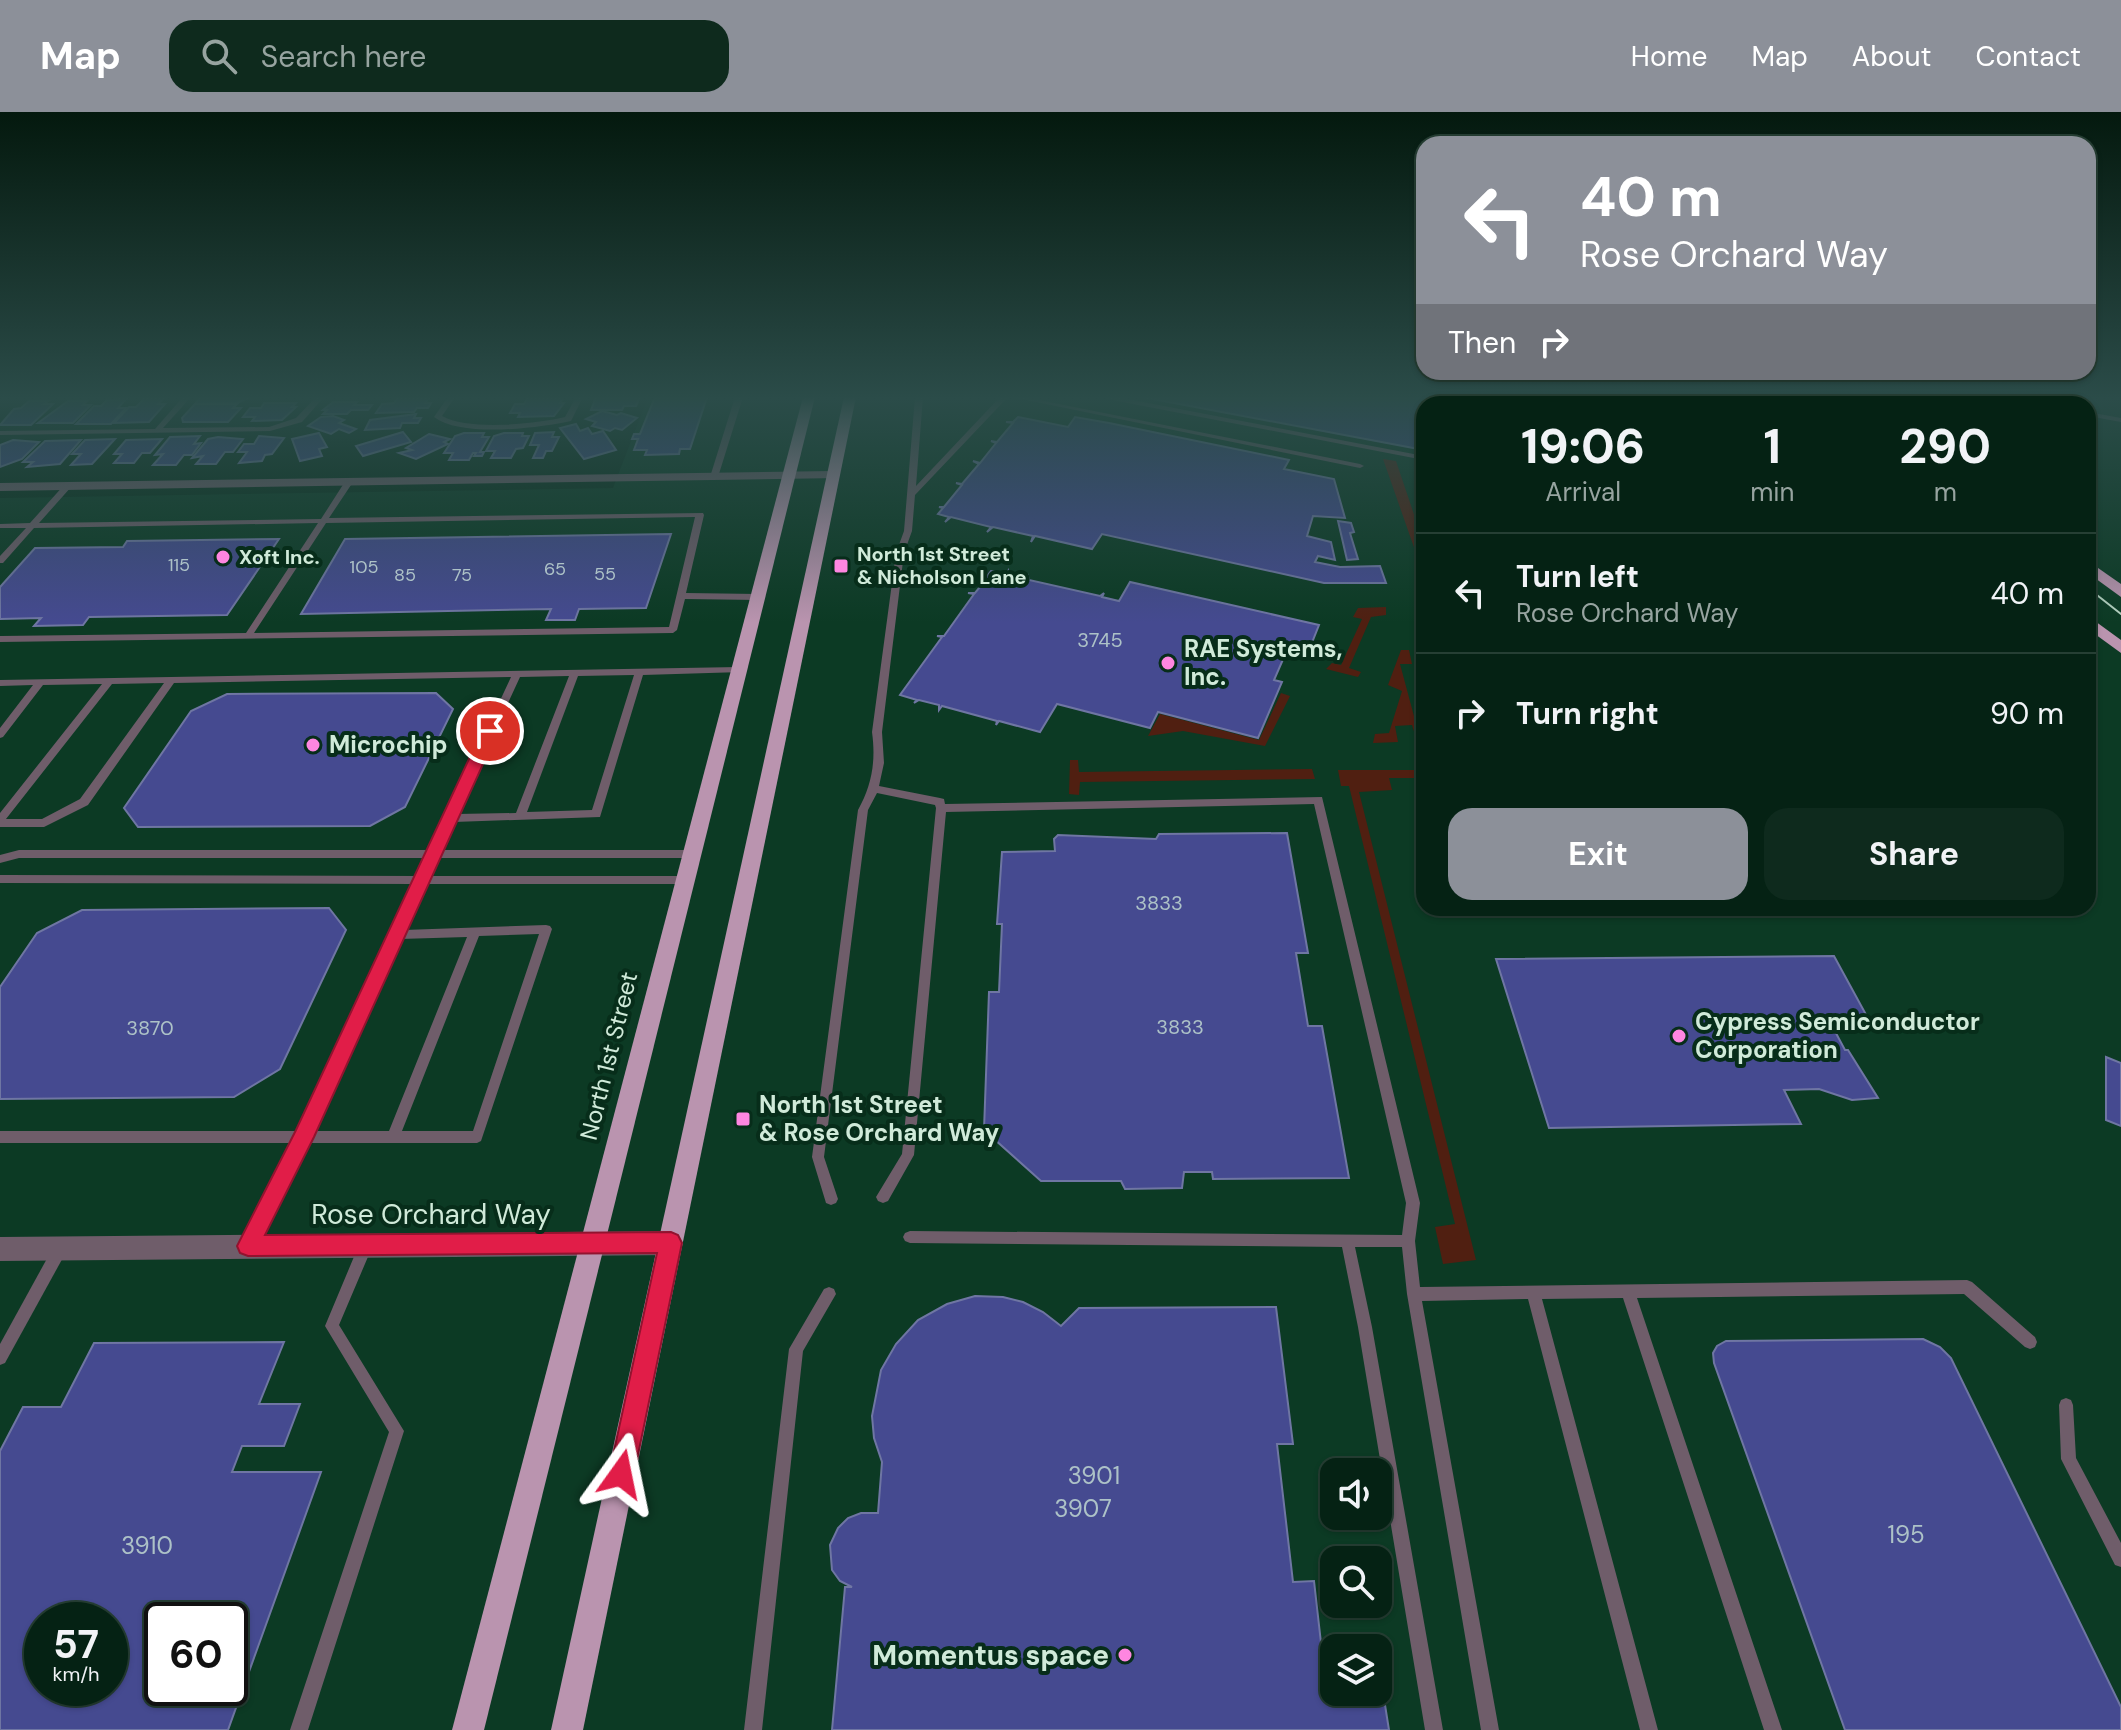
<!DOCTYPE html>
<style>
:root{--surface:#052214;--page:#0e2a1d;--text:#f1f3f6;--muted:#97a4a0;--line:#263f34;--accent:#8c9099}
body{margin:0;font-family:"DM Sans",sans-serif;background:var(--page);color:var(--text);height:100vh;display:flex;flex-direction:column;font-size:30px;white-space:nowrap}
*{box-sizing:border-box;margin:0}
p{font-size:26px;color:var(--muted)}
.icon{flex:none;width:44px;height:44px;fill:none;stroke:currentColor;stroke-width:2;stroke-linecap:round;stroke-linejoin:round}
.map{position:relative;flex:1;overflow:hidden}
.details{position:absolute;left:1416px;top:284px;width:680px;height:520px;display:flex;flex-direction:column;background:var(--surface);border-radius:24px;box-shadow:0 2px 6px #0004,0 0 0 2px var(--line)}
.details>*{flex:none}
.guide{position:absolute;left:1416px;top:24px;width:680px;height:244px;border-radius:24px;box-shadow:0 2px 6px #0004,0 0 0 2px var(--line);background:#8c9099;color:#fff;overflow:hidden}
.buttons{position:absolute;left:1320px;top:1346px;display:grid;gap:16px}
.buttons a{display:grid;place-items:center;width:72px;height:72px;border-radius:16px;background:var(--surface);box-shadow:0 2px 6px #0004,0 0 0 2px var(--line);font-size:40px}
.speed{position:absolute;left:24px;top:1490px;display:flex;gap:16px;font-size:40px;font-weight:700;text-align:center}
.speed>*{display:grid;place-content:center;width:104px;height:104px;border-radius:50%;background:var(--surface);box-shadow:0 2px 6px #0004,0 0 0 2px var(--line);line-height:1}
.speed small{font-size:20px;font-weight:400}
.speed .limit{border:4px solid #111;border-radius:12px;background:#fff;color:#111}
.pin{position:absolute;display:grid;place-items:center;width:68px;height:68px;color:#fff;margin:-34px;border:4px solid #fff;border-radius:50%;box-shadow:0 2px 8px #0007}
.me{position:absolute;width:88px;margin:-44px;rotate:12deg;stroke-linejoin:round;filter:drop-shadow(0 0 6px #0008)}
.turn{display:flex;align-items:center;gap:28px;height:168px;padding:0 32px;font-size:36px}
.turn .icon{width:104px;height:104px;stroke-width:2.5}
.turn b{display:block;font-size:56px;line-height:68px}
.then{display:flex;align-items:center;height:76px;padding:0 32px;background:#0003;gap:16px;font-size:30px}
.eta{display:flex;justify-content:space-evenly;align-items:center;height:136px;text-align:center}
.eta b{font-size:48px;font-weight:700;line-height:56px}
.button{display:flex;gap:16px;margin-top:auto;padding:16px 32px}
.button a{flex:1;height:92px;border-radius:24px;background:var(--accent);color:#fff;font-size:32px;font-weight:700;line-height:92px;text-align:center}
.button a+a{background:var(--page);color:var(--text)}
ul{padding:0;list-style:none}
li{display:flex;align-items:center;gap:24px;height:120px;padding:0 32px;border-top:2px solid var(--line)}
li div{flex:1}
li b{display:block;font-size:30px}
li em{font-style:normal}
header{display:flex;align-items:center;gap:48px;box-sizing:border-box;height:112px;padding:0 40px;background:var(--accent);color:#fff}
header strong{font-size:38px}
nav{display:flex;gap:44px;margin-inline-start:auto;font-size:28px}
.search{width:560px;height:72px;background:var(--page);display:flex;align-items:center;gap:20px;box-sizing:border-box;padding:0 28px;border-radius:24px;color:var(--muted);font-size:30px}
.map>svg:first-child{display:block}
.built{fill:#0c3a24;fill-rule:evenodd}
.green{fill:#501f11}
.building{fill:#454a90;stroke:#6f76a3;stroke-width:2;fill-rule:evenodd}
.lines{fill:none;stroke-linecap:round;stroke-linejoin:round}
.service{fill:#6f5d6a;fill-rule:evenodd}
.minor{fill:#6f5d6a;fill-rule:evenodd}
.tertiary{fill:#6f5d6a;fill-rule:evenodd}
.primary{fill:#ba94af;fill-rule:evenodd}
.tram{stroke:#b5d1c0;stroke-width:2}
.route{fill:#e11d48;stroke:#92132f;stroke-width:2}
.poi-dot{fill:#fe86e0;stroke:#072d1a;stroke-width:3}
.labels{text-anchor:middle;stroke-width:8;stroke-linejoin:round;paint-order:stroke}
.far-number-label{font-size:18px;fill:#adc2c7}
.far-poi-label{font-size:20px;font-weight:bold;fill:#d0ead9;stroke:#072d1a;text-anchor:start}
.number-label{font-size:20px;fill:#adc2c7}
.poi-label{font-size:24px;font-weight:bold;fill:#d0ead9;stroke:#072d1a;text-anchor:start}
.street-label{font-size:24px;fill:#d0ead9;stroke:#072d1a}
.near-number-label{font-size:24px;fill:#adc2c7}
.near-street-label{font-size:28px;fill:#d0ead9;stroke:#072d1a}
.near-poi-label{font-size:28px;font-weight:bold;fill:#d0ead9;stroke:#072d1a;text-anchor:end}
</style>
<header>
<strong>Map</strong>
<div class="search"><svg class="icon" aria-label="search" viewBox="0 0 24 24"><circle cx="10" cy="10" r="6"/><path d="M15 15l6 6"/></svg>Search here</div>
<nav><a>Home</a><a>Map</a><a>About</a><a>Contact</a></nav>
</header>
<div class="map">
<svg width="2121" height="1618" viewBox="0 0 2121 1618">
<rect width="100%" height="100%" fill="#072d1a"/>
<path class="built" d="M648 285H2121V1618H0V386L613 376ZM1424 292H2088V796H1424ZM1334 1360H1378V1404H1334ZM1334 1448H1378V1492H1334ZM42 1508H110V1576H42ZM162 1508H230V1576H162ZM1334 1536H1378V1580H1334Z"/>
<g class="green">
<polygon points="1383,347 1396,349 1424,432 1424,464"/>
<polygon points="1386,495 1386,503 1371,505 1349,556 1361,560 1358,565 1326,557 1332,551 1341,553 1362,507 1353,505 1358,496"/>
<polygon points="1401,538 1409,538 1412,552 1400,552 1418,619 1424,620 1424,629 1417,629 1412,613 1395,614 1398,630 1373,631 1375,622 1389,621 1402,579 1388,573"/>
<polygon points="1281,581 1290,584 1265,634 1183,619 1148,624 1160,602 1259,628"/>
<polygon points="1070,648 1078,648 1079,660 1312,657 1315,667 1080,670 1079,683 1069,682"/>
<polygon points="1338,658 1424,658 1424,666 1389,666 1392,678 1359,680 1476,1148 1443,1152 1435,1115 1455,1112 1349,674 1341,674"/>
</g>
<g class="building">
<polygon points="201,285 250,285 237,291 195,292"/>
<polygon points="596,285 640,285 636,294 624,294 622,298 591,298"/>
<polygon points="655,285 707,285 690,337 680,337 679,342 645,343 647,338 634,338 638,327 632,327 634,322 640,322"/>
<polygon points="1142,285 1427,285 1465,292 1424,292 1424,338"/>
<polygon points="126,287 118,296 126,296 111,312 76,312 94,294 101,294 107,288"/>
<polygon points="144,287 163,287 158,292 165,292 149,310 114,311 129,295 136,295"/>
<polygon points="397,287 428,287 425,291 431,291 428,296 417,296 414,300 376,301 382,292 394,291"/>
<polygon points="527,287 562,287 560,291 564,291 554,304 518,305 520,301 510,301 515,292 524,292"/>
<polygon points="29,289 48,289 44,292 53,292 31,313 0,313 14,297 21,296"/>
<polygon points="68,289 87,289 83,293 91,293 73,311 38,311"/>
<polygon points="333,290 357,290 354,293 372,293 368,298 351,298 347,302 323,302 327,298 323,298"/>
<polygon points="264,291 296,291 292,295 296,295 282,308 252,309 255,305 243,305 250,296 261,296"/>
<polygon points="195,292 237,292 233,296 241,296 228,310 183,310 182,306"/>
<polygon points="602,299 617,303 621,301 637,306 622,318 615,316 610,319 592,314 596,310 586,307"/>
<polygon points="416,302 414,306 421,306 418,311 402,311 400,316 365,318 370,308"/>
<polygon points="333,304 344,308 339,311 356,317 349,321 339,317 331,322 308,314 321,305"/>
<polygon points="1018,305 1068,315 1075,305 1109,311 1289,348 1284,357 1334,367 1345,406 1313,404 1307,424 1331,430 1335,448 1318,444 1315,450 1340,455 1380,454 1386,471 1324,471 1102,422 1092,437 1035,424 1031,430 1033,424 993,415 987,420 991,415 951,405 945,410 949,405 938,402 943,396 939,395 944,395 962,373 956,371 962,372 979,352 973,349 980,351 996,331 991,329 997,330 1013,311 1006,310 1013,310"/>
<polygon points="576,312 580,319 588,316 592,322 603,319 616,338 584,347 560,316"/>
<polygon points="403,320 411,330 363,344 356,334"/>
<polygon points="554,320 552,325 559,325 552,339 546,339 543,346 533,346 539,333 530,333 535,321"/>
<polygon points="319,321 327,335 319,337 322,344 300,349 292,327"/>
<polygon points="464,321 484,321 482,325 489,325 480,340 484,340 482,344 474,344 476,341 473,341 469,348 449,348 453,341 444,341 455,324"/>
<polygon points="504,321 523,321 522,324 529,324 523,336 516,337 511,346 491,346 495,339 486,339 494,324"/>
<polygon points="429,322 450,327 444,330 448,332 416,347 399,341 412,338 406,336"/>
<polygon points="200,324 194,332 201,331 192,343 184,343 176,353 153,353 163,342 155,343 170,325"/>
<polygon points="259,324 284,326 272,342 265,343 262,349 239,351 247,340 238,340 244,332 254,332"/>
<polygon points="218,325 243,327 233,340 225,340 216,352 196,352 203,344 192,346 208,327"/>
<polygon points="115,327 92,352 71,353 81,342 72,342 85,328"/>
<polygon points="162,327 150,341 142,341 134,351 114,351 122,342 114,342 126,328"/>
<polygon points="13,328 39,330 22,347 0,355 0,333"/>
<polygon points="81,328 60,352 27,355 33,350 23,350 45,329"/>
<polygon points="1338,409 1351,411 1354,420 1350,421 1358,447 1347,448"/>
<polygon points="671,422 646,496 579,497 575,508 546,508 551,497 301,502 345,427"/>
<polygon points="279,427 227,503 89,505 83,513 34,514 41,506 0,507 0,475 35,436 123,435 127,429"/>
<polygon points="991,459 1006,462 1008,459 1008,463 1026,467 1028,464 1029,468 1100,484 1104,481 1102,485 1119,489 1130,470 1319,513 1311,533 1291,529 1274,568 1282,570 1258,626 1158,600 1150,616 1057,592 1040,620 999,609 996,613 997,609 942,594 939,598 939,593 919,588 914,591 917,588 900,583 942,525 937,524 944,524 974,482 968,481 975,481 984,470 978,467 984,468"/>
<polygon points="436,581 453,597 405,695 370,714 138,715 124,696 191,599 227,582"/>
<polygon points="1287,721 1308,841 1296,841 1308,914 1322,914 1349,1066 1213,1067 1212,1060 1184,1060 1182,1076 1125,1077 1121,1069 1041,1069 984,1018 989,880 999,880 1002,812 997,812 1002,740 1055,739 1054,727 1058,723 1156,727 1159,722"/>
<polygon points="329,796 346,818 280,957 234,985 0,987 0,875 37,821 82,798"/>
<polygon points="1834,844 1870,910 1830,910 1845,938 1848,938 1878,986 1852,988 1819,977 1784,978 1801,1012 1549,1016 1496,847"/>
<polygon points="2106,945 2121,951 2121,1014 2106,1008"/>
<polygon points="975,1184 1003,1185 1023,1190 1043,1200 1061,1214 1079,1196 1276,1195 1293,1332 1277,1332 1293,1470 1314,1469 1326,1575 1334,1575 1334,1580 1378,1580 1378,1574 1382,1574 1389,1618 832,1618 845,1475 852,1475 840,1469 832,1458 830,1433 838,1416 848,1406 861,1401 878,1401 882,1350 874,1326 872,1304 881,1258 896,1232 918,1208 947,1192"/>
<polygon points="1923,1227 1940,1235 1951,1246 2121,1595 2121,1618 1845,1618 1714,1251 1713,1241 1717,1234 1726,1229"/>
<path d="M284 1230 259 1292H300L284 1334H242L232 1360H321L228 1618H0V1339L23 1295H61L94 1231ZM42 1508H110V1576H42ZM162 1508H230V1576H162Z"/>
</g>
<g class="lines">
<g class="service">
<polygon points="183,285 191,285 163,316 269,315 296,306 316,285 324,285 302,310 270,319 0,323 0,319 155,317"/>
<path d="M448 285H455L442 304C469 319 535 312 565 305L576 285H583L571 309C538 316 462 326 434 305Z"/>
<polygon points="735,285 743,285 718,365 711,367 710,365"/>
<path d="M915 285H923L916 374 1000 285H1008L915 383 912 419 904 441 882 620 884 651 879 674 940 686 944 687 945 692 1322 685 1420 1091 1415 1129 1420 1175 1967 1168 1972 1170 2035 1225 2037 1230 2035 1235 2030 1237 2025 1235 1964 1182 1637 1186 1782 1618H1764L1623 1186 1542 1187 1658 1618H1640L1528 1187 1422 1189 1499 1618H1481L1407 1182 1402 1135H1355L1372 1215 1443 1618H1425L1358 1215 1342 1135 910 1131 905 1129 903 1125 905 1121 910 1119 1402 1123 1406 1091 1314 692 946 700 914 1043 888 1089 883 1091 878 1089 876 1085 902 1042 936 696 935 693 877 681 868 698 824 1045 838 1087 836 1091 831 1093 826 1091 812 1045 858 698C872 673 876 649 872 620L896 441 904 419Z"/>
<polygon points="1011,285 1024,285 1360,352 1364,354 1360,356"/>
<polygon points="1103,285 1117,285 1424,344 1424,348 1107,287"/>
<polygon points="1945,285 1957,285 1982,292 1969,292"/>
<polygon points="2088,300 2121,306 2121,310 2088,304"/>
<path d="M346 368 353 370 329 406 703 401 704 403 686 481 758 482 762 485 758 488 685 487 677 518 673 521 0 530V524L246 521 318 411 34 416 3 451H0V444L26 416H0V412L30 411 65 372 72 374 39 411 321 407ZM695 405 669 515 254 521 326 411Z"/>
<path d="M739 555 742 556V560L643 563 600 705 454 710 441 738H692L697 742 692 746H437L429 764H685L690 768 685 772H426L404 818 546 813 550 814 552 817 481 1029 477 1031H308L254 1138 249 1139 244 1138 242 1133 295 1031H0V1019H300L415 772 0 771V763L419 764 427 746H19L0 751V743L19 738H430L511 565 174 571 88 693 44 715H0V701L102 572 43 573 3 625 0 626V616L33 573 0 574V568ZM634 563 592 698 527 700 578 564ZM569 564 516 701 457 702 520 565ZM164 571 80 687 42 707H6L112 572ZM539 822 473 1019H402L479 824ZM467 825 389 1019H313L400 827Z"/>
<polygon points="366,1127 371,1128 373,1133 339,1213 404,1319 308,1618 290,1618 389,1320 325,1214 361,1128"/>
<polygon points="60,1131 65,1132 67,1137 65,1142 5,1251 0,1253 0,1232 55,1132"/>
<polygon points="829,1175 834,1177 836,1182 803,1239 762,1618 744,1618 789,1237 824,1177"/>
<polygon points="2066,1286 2071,1288 2073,1293 2076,1346 2121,1431 2121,1455 2115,1453 2061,1347 2059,1293 2061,1288"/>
</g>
<polygon class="minor" points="833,359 840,363 838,366 0,379 0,371"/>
<g class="tertiary">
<polygon points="1930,285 1944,285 1936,292 1922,292"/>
<polygon points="671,1119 680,1123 683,1131 680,1139 671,1143 0,1149 0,1125"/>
</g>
<g class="primary">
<polygon points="803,285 815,285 484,1618 452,1618"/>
<polygon points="844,285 856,285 583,1618 551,1618"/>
<polygon points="1695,285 1712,285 1724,292 1707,292"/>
<polygon points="1775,285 1792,285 1804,292 1787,292"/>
<polygon points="2088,449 2121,472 2121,485 2088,461"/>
<polygon points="2088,504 2121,528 2121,541 2088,517"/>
</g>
<g class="tram">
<polyline points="1746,285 1764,292"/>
<polyline points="2088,476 2121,502"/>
</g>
</g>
<linearGradient id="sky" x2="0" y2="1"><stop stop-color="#04190e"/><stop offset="0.56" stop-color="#2b4c49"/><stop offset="1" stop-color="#2b4c49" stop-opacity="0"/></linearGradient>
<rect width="2121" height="511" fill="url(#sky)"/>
<polygon class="route" points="490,613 498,619 314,1025 265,1123 671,1120 678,1123 682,1131 634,1362 630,1371 621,1375 612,1371 609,1362 657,1141 248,1144 240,1141 237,1134 296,1018 482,619"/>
<g class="poi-dot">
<circle cx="223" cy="445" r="8"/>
<rect x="833" y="446" width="16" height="16" rx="4"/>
<circle cx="1168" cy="551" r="8"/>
<circle cx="313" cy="633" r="8"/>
<circle cx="1679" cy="924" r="8"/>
<rect x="735" y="999" width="16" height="16" rx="4"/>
<circle cx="1125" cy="1543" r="8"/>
</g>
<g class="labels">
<g class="far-number-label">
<text x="179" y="459">115</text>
<text x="364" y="461">105</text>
<text x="555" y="463">65</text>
<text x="605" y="468">55</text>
<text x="405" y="469">85</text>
<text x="462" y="469">75</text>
</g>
<g class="far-poi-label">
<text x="857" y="449">North 1st Street<tspan x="857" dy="23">&amp; Nicholson Lane</tspan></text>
<text x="239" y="452">Xoft Inc.</text>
</g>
<g class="number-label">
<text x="1100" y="535">3745</text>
<text x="1159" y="798">3833</text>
<text x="1180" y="922">3833</text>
<text x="150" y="923">3870</text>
</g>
<g class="poi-label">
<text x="1184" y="545">RAE Systems,<tspan x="1184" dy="28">Inc.</tspan></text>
<text x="329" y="641">Microchip</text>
<text x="1695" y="918">Cypress Semiconductor<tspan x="1695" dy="28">Corporation</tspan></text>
<text x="759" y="1001">North 1st Street<tspan x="759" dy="28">&amp; Rose Orchard Way</tspan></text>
</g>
<g class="street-label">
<text transform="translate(609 944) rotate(-76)" y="8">North 1st Street</text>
</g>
<g class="near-number-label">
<text x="1094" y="1372">3901</text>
<text x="1083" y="1405">3907</text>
<text x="1906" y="1431">195</text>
<text x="147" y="1442">3910</text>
</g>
<g class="near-street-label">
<text x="431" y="1112">Rose Orchard Way</text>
</g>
<g class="near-poi-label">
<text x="1109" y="1553">Momentus space</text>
</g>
</g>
</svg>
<div class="buttons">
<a><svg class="icon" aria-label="sound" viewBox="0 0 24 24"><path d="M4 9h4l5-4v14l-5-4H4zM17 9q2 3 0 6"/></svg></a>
<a><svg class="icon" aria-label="search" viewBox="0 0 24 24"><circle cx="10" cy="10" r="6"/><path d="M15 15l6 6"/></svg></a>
<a><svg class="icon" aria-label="layers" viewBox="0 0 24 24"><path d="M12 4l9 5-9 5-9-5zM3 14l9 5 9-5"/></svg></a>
</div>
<div class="speed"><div>57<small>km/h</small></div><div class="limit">60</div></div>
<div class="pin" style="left:490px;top:619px;background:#d93025"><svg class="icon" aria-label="arrive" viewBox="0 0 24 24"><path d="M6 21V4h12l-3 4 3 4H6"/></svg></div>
<svg class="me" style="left:621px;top:1362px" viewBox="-20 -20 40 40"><path d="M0-17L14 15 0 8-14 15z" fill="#e11d48" stroke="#fff" stroke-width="4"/></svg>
<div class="guide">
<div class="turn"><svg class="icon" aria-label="left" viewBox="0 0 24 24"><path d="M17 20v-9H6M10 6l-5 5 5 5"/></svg><div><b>40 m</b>Rose Orchard Way</div></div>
<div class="then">Then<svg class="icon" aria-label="right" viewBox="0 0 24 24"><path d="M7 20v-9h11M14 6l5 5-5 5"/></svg></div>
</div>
<section class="details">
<div class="eta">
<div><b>19:06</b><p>Arrival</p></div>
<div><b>1</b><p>min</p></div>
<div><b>290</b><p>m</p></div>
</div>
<ul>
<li><svg class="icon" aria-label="left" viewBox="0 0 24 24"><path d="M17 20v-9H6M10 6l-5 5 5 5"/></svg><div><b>Turn left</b><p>Rose Orchard Way</p></div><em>40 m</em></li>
<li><svg class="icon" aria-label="right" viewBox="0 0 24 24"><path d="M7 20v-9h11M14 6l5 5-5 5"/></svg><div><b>Turn right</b></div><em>90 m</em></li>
</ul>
<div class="button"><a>Exit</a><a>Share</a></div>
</section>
</div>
